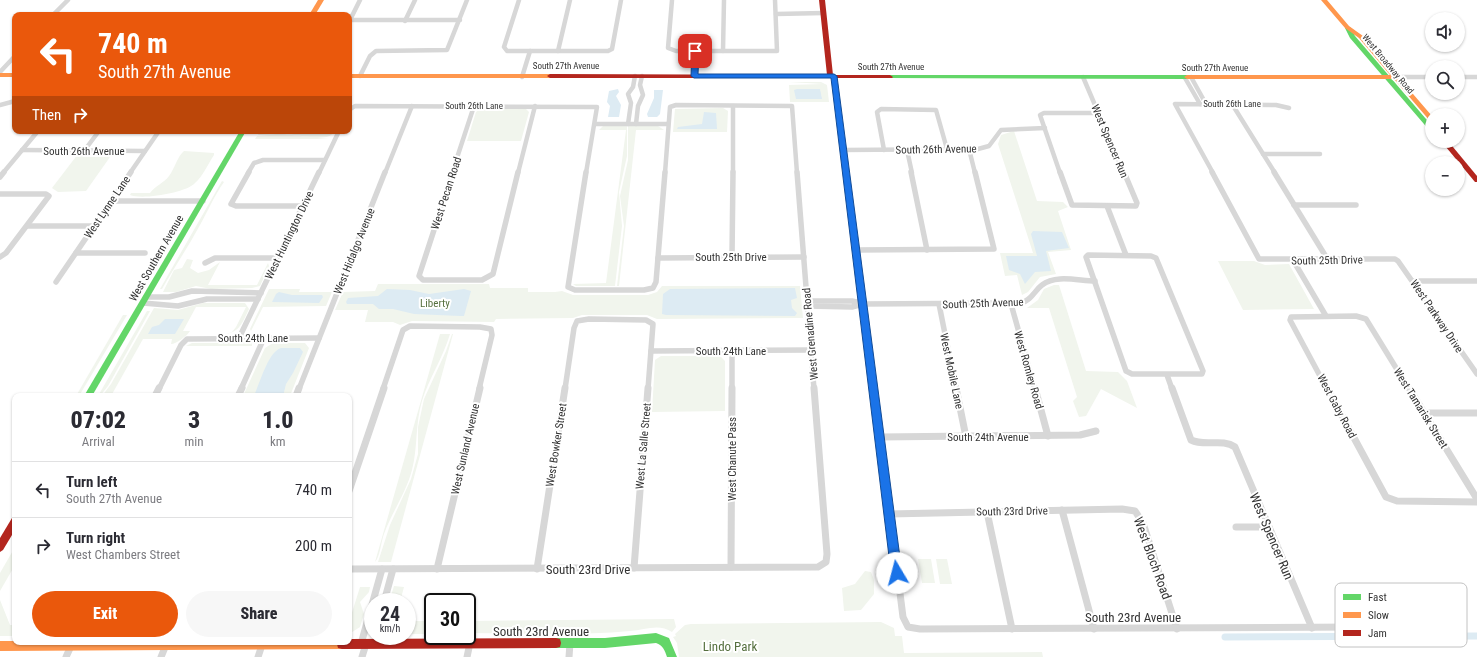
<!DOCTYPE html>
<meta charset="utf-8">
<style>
:root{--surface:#fff;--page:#f7f7f7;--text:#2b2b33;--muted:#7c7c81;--line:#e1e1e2;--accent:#ea580c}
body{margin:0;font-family:"Roboto Condensed",sans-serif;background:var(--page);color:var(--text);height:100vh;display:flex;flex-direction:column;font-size:15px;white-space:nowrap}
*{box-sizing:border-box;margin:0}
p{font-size:13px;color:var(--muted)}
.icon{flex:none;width:22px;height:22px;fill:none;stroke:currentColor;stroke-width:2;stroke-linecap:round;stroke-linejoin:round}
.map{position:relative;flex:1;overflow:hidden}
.side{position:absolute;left:12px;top:393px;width:340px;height:252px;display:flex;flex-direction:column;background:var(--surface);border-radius:8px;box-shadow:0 1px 3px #0004}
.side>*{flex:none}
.hud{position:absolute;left:12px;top:12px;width:340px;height:122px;border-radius:8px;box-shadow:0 1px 3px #0004;background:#ea580c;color:#fff;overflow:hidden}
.controls{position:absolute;left:1425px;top:12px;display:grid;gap:8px}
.controls a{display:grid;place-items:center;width:40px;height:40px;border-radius:50%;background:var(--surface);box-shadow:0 1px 3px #0004;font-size:20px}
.speed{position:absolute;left:364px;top:593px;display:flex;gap:8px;font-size:20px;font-weight:700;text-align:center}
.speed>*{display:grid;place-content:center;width:52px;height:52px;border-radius:50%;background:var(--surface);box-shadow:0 1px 3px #0004;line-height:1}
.speed small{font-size:10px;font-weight:400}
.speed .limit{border:2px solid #111;border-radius:6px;background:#fff;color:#111}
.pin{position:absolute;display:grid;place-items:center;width:34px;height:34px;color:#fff;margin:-17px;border-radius:8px;box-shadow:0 2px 6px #0006}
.me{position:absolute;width:44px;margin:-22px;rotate:352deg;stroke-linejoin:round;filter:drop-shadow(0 0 3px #0008)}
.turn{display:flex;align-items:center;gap:14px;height:84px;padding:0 20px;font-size:18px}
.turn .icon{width:52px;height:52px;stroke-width:2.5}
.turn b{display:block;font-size:28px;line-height:34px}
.then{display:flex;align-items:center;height:38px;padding:0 20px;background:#0003;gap:8px;font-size:15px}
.eta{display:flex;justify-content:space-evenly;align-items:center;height:68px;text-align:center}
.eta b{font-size:24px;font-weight:800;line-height:28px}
.button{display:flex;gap:8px;margin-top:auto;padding:8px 20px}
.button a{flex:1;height:46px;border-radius:24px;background:var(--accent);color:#fff;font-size:16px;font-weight:800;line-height:46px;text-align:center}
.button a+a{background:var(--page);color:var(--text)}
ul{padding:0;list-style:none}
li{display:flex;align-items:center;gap:12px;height:56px;padding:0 20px;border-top:1px solid var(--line)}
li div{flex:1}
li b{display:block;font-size:15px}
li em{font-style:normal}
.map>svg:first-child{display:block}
.green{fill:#f1f5ed}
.water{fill:#ddebf3}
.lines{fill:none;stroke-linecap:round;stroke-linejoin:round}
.canal{stroke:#ddebf3;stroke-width:7}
.street-far2{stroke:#d7d7d7;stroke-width:4.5}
.street-far1{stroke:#d7d7d7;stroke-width:5.5}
.street{stroke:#d7d7d7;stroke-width:7}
.fast{fill:#63d668;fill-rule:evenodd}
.slow{fill:#ff974d;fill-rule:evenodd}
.jam{fill:#b3261e;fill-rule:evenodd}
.route{fill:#1a73e8;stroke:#114b97}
.labels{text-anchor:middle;stroke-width:4;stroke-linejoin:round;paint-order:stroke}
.far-street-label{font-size:9px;fill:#333;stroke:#fff}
.street-label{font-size:11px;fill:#333;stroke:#fff}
.park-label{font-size:11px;fill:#56703f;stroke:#fff}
.near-street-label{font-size:13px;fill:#333;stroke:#fff}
.near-park-label{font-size:13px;fill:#56703f;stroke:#fff}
.key{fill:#fff;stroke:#c2c2c2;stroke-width:1}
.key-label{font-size:11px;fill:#333}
</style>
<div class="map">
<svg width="1477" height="657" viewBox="0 0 1477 657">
<rect width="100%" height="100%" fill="#fff"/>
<g class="green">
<polygon points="789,82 821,82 827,85 829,102 790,102 789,85 823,84"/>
<polygon points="723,108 728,111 727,132 673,132 675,109"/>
<polygon points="480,109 526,109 529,112 521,141 467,141 476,112"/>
<polygon points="603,126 627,126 627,156 619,192 622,226 615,286 576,286 573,284 606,283 626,130 599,130"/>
<polygon points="628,126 658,126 664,130 636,130 619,286 617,286 624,226 620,196 628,160"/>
<path d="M314 131H334C331 138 325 137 317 138L330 139H255L257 136 283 134 317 138 287 134 258 135 259 133H313Z"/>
<polygon points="1014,131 1037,201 1063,202 1068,207 1058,211 1071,250 1048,252 1056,274 1040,277 1028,292 1022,295 1017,275 1005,276 1000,253 1033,253 998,144 1001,135"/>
<path d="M184 151 214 153V155C208 164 203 176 195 183 186 193 142 200 130 195L131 193H150C156 185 164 183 169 176 175 168 177 157 184 151Z"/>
<polygon points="78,154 89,154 87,157 110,157 86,191 58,192 52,188"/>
<path d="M222 181 224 182C214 196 208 211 200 225 188 247 174 268 162 289H160Z"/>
<polygon points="187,259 193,260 190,268 198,273 209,270 220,262 208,285 257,285 268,263 269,266 260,286 252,288 211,289 196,286 176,292 163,292 174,270 182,268"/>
<polygon points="1218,261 1254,261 1265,265 1289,264 1314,309 1243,310"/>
<polygon points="378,284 489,284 490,288 528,288 528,292 555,292 562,291 573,295 648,295 657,292 662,286 800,286 803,318 657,319 647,315 582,315 573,318 496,319 494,322 412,321 400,325 393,322 365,322 368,310 335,310 343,292 375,291"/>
<polygon points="1054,285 1059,285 1086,371 1118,372 1127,381 1137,408 1101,389 1086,416 1079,417 1073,401 1077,397 1049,308 1027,308 1038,300 1044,289"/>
<polygon points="269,289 300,289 299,292 332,292 326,306 263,307 251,331 250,329"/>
<path d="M203 303H245L249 309C243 321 240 332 226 334L232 332 236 327 246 307H196L183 331H190C187 336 176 344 171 344L172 339H143L111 396H102L111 384 154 308 178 310Z"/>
<polygon points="147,311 150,311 108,386 100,396 98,396"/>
<polygon points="123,315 127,315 79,396 76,396"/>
<path d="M440 334H450C443 358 429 378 422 401 415 424 418 447 412 470 406 493 392 512 384 534 381 542 380 557 375 562Z"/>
<polygon points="452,334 453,334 391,562 378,562 390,525 411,479 418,454 418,427 424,399 446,351"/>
<polygon points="192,343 252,343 252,346 186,346"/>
<polygon points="273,343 305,343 309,348 290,396 243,396 265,348"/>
<polygon points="661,356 720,356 725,361 725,411 652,412 655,360"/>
<polygon points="15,547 15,565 0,591 0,573"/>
<polygon points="918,559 931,559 935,583 922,583"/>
<polygon points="936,559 947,559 952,584 940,584"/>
<polygon points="865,571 871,572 874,580 874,594 861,610 844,611 842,588 855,584"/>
<polygon points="394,586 404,587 400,602 389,602"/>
<polygon points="360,587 370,587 369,592 360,602 364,614 360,627 349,634 349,622"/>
<polygon points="0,600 10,625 15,625 15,636 0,636"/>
<path d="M674 619 676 627 672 632C659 623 645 630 630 631 576 636 521 633 467 633V621Z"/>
<rect x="407" y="621" width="26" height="13"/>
<polygon points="881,622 894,628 895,636 902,636 904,653 1042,652 1043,657 679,657 677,643 673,637 676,636 675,634 685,625 691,624"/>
</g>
<g class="water">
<polygon points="618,89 619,92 616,96 621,105 619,117 608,117 610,106 607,102 609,91"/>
<polygon points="797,89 820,89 822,99 796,99 794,90"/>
<polygon points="654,90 663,90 660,114 657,117 648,117 647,114 654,98"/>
<polygon points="704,112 716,113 717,129 677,129 678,127 702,124"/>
<polygon points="1033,231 1062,232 1069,248 1046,251 1051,271 1035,272 1025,284 1020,274 1009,270 1006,256 1037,256 1031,234"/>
<polygon points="795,288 797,298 791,300 792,308 797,313 795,316 666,315 662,314 663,294 670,289"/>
<polygon points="387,289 410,290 429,294 464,289 471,291 464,316 460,316 414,314 393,309 379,309 373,304 347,304 346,302 348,298 378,296"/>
<polygon points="279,292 292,295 322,295 323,297 319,303 272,302 276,294"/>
<polygon points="165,319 184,319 175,334 148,334 152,327 159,325"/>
<path d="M281 348H300L303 352 293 373 286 384 283 396H254C260 383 268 352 281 348Z"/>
</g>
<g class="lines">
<polyline class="canal" points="1225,637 1477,636"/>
<g class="street-far2">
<polyline points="360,0 351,18 352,20 460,20"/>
<polyline points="519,0 504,47 507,51 608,51 612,49 621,0"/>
<polyline points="672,0 668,48 676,51 777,51 775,0"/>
<polyline points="776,14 824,13"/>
<polyline points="53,15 68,0"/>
<polyline points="405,21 415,0"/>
<polyline points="558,51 570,0"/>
<polyline points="723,51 724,0"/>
<polyline points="0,72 15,56"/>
<polyline points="360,76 370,56 376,51 447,50 467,0"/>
<polyline points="694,76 695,51"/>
<polyline points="834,76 846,173"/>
<polyline points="522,77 530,51"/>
<polyline points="1083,77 1124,173"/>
<polyline points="1191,77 1206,104"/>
<polyline points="1395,77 1432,77"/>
<polyline points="1458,77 1477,77"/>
<polyline points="1185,78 1200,104"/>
<polyline points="1232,104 1275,173"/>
<polyline points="0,105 15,101"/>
<polyline points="349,110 355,106 597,107 586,173"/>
<polyline points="595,124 668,124"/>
<polyline points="628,124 631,103 628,94 633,87 635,76"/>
<polyline points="636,124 638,106 643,95 640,85 642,76"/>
<polyline points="969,149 975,173"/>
<polyline points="22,150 145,151"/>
<polyline points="843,150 978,149 989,146 1001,130 1045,128"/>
<polyline points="884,150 877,112 881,109 936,110 947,149"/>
<polyline points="907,150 912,173"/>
<polyline points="84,151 99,131"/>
<polyline points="1263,154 1320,154"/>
<polyline points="3,173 38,131"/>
<polyline points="130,173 159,131"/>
<polyline points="248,173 254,163 263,160 325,160"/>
<polyline points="319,173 339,131"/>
<polyline points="385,173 412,106"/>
<polyline points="452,173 474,106"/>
<polyline points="518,173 535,106"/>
<polyline points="665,173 670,107 676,105 792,106 797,173"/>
<polyline points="733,173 733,106"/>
<polyline points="1060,173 1040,115 1044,113 1098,113"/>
<polyline points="1213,173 1175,104 1276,105 1289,108"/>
</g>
<g class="street-far1">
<polyline points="249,172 231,204 236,206 303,206"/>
<polyline points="453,172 419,276 423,280 482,280 493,274 518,172"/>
<polyline points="586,172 568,287 575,290 644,290 653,288 656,282 665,172"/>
<polyline points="797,172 814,389"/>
<polyline points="846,172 874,389"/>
<polyline points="911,172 927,250"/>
<polyline points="1060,172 1072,205 1136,206 1137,203 1124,172"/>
<polyline points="1212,172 1259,259 1395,259 1398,261 1477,374"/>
<polyline points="1274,172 1328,260"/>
<polyline points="0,177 4,172"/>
<polyline points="0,194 46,194 49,196 6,253 0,257"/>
<polyline points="111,201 203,201"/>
<polyline points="1294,205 1356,205"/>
<polyline points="1107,206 1126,255"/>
<polyline points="28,226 94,226"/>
<polyline points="856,250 994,249 975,172"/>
<polyline points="76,253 145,253"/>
<polygon points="1088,255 1151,256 1156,258 1203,371 1202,374 1132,374 1126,371 1086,257"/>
<polyline points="732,257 733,172"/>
<polyline points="658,258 804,257"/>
<polyline points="1293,260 1326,316"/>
<polyline points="205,263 215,258 278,258"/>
<polyline points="1413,281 1477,281"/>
<polyline points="56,282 131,172"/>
<polyline points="146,297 169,297 192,291 261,293"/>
<polyline points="807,301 852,301 861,303"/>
<polyline points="143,303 178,306 207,299 258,299"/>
<polyline points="939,304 956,389"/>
<polyline points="1011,304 1035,389"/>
<path d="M807 306 852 307 863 304 1021 303C1032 300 1034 291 1042 285 1056 274 1079 281 1095 281"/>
<polyline points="239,338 319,172"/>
<polyline points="651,351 811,350"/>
<polyline points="1167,375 1172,389"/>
<polyline points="159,389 181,345 187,339 319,338"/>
<polyline points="241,389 264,338"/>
<polyline points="299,389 385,172"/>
<polyline points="383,389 403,330 410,326 480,327 491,329 492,335 479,389"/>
<polyline points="565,389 574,328 577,321 589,319 646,320 653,324 648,389"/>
<polyline points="732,389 732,351"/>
<polyline points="1327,389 1290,320 1291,317 1356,316 1366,319 1409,389"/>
</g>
<g class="street">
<polyline points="874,388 903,617 908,627 920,629 1356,627"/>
<polyline points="956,388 966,437"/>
<polyline points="1035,388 1048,436"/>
<path d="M1172 388 1191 440C1205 447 1222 438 1235 447L1312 628"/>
<polyline points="1327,388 1386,497 1397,501 1477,502"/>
<polyline points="1409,388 1477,499"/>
<polyline points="155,396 159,388"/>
<polyline points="238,396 242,388"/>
<polyline points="296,396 299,388"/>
<polyline points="1424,413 1477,413"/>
<polyline points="880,437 1080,435 1096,431"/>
<polyline points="349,491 384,388"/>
<polyline points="1062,510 1094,629"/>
<polyline points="987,512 1012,629"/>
<polyline points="889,514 1122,509 1135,511 1143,523 1177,629"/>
<polyline points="1236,527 1268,527"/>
<polyline points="731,567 732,388"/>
<polyline points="634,568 648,388"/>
<polyline points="349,569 818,567 826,562 827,554 814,388"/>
<polyline points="437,569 480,388"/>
<polyline points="537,569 565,388"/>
<polyline points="384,602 393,569"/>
<polyline points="361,644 382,569"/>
<polyline points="66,657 71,646"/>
<polyline points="161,657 166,645"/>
<polyline points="258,657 262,645"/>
<polyline points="362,657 366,644"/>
<polyline points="467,657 470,643"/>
<polyline points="569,657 570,643"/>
</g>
<g class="fast">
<polygon points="1346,27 1350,27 1355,36 1432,126 1432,132 1430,131 1350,38 1345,28"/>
<polygon points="890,75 1187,75 1190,77 1187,79 888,78 887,77"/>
<polygon points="240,131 246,131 92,396 84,396"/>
<path d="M656 633 669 638 677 657H667C665 651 663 645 656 643L605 648H556L552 647 551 643 552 639 556 638H605Z"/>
</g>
<g class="slow">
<polygon points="318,0 324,0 315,15 309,15"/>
<polygon points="1321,0 1327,0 1349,26 1363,36 1432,116 1432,122 1430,121 1394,79 1187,79 1184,77 1187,75 1390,75 1359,38 1345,28"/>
<rect x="0" y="73" width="15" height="4"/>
<polygon points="349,74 550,74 553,76 550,78 349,78"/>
<polygon points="0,641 15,641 15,642 346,642 347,644 346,648 342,649 0,651"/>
</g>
<g class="jam">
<polygon points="819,0 825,0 833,75 890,75 893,77 892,78 550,78 547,76 550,74 827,75"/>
<polygon points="1441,141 1448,141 1477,176 1477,182 1475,182"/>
<polygon points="15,517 15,530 3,550 0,552 0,538 12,518"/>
<polygon points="556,638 560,639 561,643 560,647 556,648 342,649 338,648 337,644 338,642 349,642 349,639"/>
</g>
</g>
<polygon class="route" points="695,49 699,51 698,74 834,74 837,76 902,573 901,576 897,578 893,576 891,573 831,78 694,78 691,76 692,51"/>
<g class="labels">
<g class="far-street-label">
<text transform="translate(1388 64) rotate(50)" y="3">West Broadway Road</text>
<text x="566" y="69">South 27th Avenue</text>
<text x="891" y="70">South 27th Avenue</text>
<text x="1215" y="71">South 27th Avenue</text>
<text x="1232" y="107">South 26th Lane</text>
<text x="474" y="109">South 26th Lane</text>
</g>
<g class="street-label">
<text transform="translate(1110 141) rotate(67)" y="4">West Spencer Run</text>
<text transform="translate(936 149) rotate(-1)" y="4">South 26th Avenue</text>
<text x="84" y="155">South 26th Avenue</text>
<text transform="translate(446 193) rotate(-72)" y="4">West Pecan Road</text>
<text transform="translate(107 207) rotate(-56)" y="4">West Lynne Lane</text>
<text transform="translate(289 235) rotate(-64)" y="4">West Huntington Drive</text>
<text transform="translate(354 251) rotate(-68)" y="4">West Hidalgo Avenue</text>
<text x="731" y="261">South 25th Drive</text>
<text transform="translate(156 258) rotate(-60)" y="4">West Southern Avenue</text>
<text transform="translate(1327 260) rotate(-1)" y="4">South 25th Drive</text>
<text transform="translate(983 303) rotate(-2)" y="4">South 25th Avenue</text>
<text transform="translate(1437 316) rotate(56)" y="4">West Parkway Drive</text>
<text transform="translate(810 334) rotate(-95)" y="4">West Grenadine Road</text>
<text x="253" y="342">South 24th Lane</text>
<text x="731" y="355">South 24th Lane</text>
<text transform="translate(1029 370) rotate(74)" y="4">West Romley Road</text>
<text transform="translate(952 371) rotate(78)" y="4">West Mobile Lane</text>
<text transform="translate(1337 406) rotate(62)" y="4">West Gaby Road</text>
<text transform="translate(1421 408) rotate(58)" y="4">West Tamarisk Street</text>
<text x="988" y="441">South 24th Avenue</text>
<text transform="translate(556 445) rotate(-81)" y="4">West Bowker Street</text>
<text transform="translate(643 446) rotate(-85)" y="4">West La Salle Street</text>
<text transform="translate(465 449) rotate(-77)" y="4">West Sunland Avenue</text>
<text transform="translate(732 459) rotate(-90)" y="4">West Chanute Pass</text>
<text transform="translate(1012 511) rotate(-1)" y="4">South 23rd Drive</text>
</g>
<g class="park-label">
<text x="435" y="307">Liberty</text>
</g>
<g class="near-street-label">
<text transform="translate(1272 536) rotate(67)" y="5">West Spencer Run</text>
<text transform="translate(1153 558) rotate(70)" y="5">West Bloch Road</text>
<text x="588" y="574">South 23rd Drive</text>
<text x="1133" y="622">South 23rd Avenue</text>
<text x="541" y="636">South 23rd Avenue</text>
</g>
<g class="near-park-label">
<text x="730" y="651">Lindo Park</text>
</g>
</g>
<rect x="1335" y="583" width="132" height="64" rx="6" class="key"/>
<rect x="1343" y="594" width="18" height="6" fill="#63d668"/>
<rect x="1343" y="612" width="18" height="6" fill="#ff974d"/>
<rect x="1343" y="630" width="18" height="6" fill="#b3261e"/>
<g class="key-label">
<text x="1368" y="601">Fast</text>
<text x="1368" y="619">Slow</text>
<text x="1368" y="637">Jam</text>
</g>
</svg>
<div class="controls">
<a><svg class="icon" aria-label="sound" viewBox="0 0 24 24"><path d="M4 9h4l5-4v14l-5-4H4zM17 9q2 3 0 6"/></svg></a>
<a><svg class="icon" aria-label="search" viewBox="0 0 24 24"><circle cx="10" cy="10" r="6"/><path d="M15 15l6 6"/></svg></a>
<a>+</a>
<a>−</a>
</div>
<div class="speed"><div>24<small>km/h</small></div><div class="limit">30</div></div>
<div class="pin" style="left:695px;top:51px;background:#d93025"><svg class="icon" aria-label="arrive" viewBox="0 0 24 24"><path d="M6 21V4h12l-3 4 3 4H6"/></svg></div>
<svg class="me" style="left:897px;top:573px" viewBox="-20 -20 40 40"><circle r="19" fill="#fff"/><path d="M0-13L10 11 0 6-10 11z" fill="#1a73e8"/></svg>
<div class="hud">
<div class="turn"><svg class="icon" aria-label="left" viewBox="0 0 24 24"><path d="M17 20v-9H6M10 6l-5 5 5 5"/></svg><div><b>740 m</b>South 27th Avenue</div></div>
<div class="then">Then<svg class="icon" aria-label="right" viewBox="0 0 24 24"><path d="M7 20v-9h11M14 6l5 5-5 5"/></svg></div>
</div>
<section class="side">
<div class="eta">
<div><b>07:02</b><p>Arrival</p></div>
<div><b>3</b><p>min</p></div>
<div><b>1.0</b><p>km</p></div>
</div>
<ul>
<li><svg class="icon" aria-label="left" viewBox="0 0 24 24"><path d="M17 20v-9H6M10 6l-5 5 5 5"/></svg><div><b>Turn left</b><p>South 27th Avenue</p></div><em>740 m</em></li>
<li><svg class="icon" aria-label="right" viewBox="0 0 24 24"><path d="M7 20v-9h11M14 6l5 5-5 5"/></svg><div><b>Turn right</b><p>West Chambers Street</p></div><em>200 m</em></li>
</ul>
<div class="button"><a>Exit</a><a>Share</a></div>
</section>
</div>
